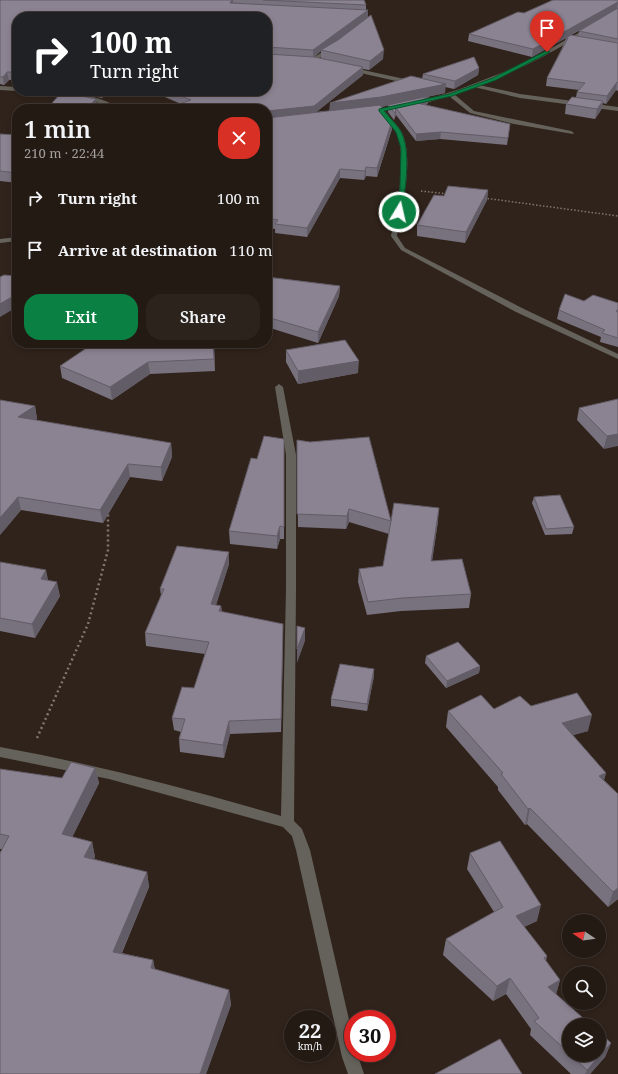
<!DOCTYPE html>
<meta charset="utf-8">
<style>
:root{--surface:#241a14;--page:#2c231d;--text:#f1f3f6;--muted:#a3a1a0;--line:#413834;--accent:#0b8043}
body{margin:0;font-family:"Noto Serif",serif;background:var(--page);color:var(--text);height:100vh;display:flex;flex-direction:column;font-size:15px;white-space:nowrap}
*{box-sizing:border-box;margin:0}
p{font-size:13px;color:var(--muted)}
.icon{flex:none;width:22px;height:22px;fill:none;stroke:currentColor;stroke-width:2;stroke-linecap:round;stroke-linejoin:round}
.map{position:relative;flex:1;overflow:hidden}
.panel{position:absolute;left:12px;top:104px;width:260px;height:244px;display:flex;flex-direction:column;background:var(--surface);border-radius:16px;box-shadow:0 2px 6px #0003,0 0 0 1px var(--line)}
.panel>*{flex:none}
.top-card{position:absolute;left:12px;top:12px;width:260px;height:84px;border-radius:16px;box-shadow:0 2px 6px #0003,0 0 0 1px var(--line);background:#202124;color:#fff;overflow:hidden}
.needle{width:26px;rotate:283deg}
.buttons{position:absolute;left:562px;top:914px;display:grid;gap:8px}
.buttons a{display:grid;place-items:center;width:44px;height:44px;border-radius:50%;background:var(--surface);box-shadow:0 2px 6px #0003,0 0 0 1px var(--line);font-size:20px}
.speed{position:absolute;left:284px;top:1010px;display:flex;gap:8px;font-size:20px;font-weight:700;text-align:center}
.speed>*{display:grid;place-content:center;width:52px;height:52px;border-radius:50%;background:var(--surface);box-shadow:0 2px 6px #0003,0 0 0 1px var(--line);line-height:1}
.speed small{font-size:10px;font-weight:400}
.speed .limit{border:6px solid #d22;background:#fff;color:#111}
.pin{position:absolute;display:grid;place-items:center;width:34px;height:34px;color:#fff;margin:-41px -17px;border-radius:50% 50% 50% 0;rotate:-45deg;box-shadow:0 0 4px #0007}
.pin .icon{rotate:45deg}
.me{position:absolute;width:44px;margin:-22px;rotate:9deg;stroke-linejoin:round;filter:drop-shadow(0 0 3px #0008)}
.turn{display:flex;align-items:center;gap:14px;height:84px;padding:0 12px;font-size:18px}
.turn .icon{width:52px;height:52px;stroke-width:2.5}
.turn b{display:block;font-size:28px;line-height:34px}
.round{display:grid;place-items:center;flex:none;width:42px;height:42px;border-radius:16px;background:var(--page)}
.headline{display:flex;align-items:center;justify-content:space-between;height:68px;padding:0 12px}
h1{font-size:24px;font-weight:600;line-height:30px}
.action{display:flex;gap:8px;margin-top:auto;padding:8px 12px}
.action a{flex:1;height:46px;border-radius:16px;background:var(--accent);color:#fff;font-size:16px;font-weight:600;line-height:46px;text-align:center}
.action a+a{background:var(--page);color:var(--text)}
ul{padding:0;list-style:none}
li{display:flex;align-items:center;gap:12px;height:52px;padding:0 12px}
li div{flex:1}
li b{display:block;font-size:15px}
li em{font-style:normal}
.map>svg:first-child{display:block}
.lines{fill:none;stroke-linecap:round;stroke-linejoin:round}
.path-far1{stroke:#827770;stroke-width:1.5;stroke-dasharray:1.5 2;stroke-linecap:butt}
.path{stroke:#827770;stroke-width:2.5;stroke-dasharray:2 3;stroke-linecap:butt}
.street{fill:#64625b;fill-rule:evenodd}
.wall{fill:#78717e;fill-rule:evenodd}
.shaded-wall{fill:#625c66}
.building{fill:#8c8392;stroke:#625c66}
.route{fill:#0b8043;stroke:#07532c}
</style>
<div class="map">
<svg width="618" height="1074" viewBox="0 0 618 1074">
<rect width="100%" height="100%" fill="#30231b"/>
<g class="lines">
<g class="path-far1">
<polyline points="421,191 448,194"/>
<polyline points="484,198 618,216"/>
</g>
<polyline class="path" points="37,738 88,624 108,550 108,513"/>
<g class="street">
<path d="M589 27 591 29C555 51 518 71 479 85L520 94 618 107V111L520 98 474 87 454 94 474 111 571 131 574 133 573 134 514 124 470 113 449 96 416 106 413 104 460 89 504 72 546 51Z"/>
<polygon points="331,47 335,48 318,59 316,62 312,62 314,57"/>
<polygon points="349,67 414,81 417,83 414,85 347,70 347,68"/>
<polygon points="0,86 17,87 17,91 0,90"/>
<path d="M33 91C58 91 100 93 120 109H112L96 102 77 98Z"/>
<path d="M381 112H385C390 118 397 124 401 131 415 155 402 209 397 236L405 248 522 308 618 354V359L516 312 401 250 391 236C396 211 409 154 395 131 392 125 386 120 381 114Z"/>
<polygon points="17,237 17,241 0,243 0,239"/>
<path d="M279 384 283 387 296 455V589L294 821 302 829 310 850 353 1037V1053H357L364 1074H348L342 1057 296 850 292 836 283 827 109 779 0 757V747C95 764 188 789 281 816L286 589V455L275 387Z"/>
</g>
</g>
<g class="wall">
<path d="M0 0H364L366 5V10L368 17 383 59 369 70 363 69V75L316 112 329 111 422 79 423 74 479 68 478 75 454 89 445 87V93L381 107 392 121V129L377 177 366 176 364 180 340 178 307 237 275 233V229L267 228V109L181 104 151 91H267V17H17V80H9L4 85 0 84ZM367 18 338 40 329 46ZM321 51V58L314 57Z"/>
<polygon points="618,0 618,91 616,90 606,104 603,103 601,110 595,119 565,114 566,104 576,97 577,92 579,90 546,86 547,78 565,42 566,38 578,37 579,31 618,9 532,57 468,41 469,34 524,13"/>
<polygon points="68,91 109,91 102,98"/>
<polygon points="52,103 97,104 92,109 54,109 53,108"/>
<polygon points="428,103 426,105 510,124 507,145 440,139 416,141 396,115 394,120 388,112 388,105"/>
<polygon points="0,134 17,135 17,183 0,181"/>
<polygon points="488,190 487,200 465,243 417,236 417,225 444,196"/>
<polygon points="267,277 340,286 339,296 318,343 267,327"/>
<polygon points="584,301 618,303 618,347 600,342 601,337 557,319 559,310"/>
<polygon points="214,343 215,371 150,374 112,400 62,378 60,366"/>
<polygon points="286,350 358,373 298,384 286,362"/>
<polygon points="618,399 604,449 577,420 579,408"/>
<polygon points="35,406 37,419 35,420 171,443 172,457 162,481 130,477 103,523 21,510 0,535"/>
<polygon points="284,439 284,539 280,539 277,549 230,544 229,531 257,459"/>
<polygon points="297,440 391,521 438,521 432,561 471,594 469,608 401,611 367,615 358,582 359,569 383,566 389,534 349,522 346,529 298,527"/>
<polygon points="534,497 574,527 572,534 545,535 532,503"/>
<polygon points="0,562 48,580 60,596 35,638 0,631"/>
<polygon points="229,564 216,605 221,606 222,612 283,624 281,732 230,734 224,758 180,752 179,739 181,732 174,730 172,718 194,688 205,654 146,646 145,633 161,595 160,589"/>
<polygon points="426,656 480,666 479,673 446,688 425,663"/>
<polygon points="374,676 367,711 331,706 331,699"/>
<polygon points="531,706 588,731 573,735 606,773 604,780 618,794 618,899 608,907 527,824 525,825 498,790 498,787 446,727 448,711 494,709"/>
<polygon points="95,768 99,783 72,837 92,842 95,857 94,859 147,872 149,887 122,953 153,960 155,970 229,990 231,1005 206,1074 0,1074 2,849 0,849 0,769 62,778"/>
<polygon points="470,853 537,921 524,927 547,956 546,961 560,980 556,994 569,1025 569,1055 599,1055 611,1043 605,1057 590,1074 571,1074 530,1035 531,1029 506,994 493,1001 443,955 446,939 494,912 467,869"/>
</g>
<g class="shaded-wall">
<polygon points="232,0 233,0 233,6 230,3"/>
<polygon points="618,2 617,9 532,57 533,49"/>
<polygon points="368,10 368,17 322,51 321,50 321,51 313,57 313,50"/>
<polygon points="384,50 383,59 369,70 370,61"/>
<polygon points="363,67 363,75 314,114 267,119 267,111"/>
<polygon points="479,68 478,75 454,89 455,81"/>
<polygon points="7,72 9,80 4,85 3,77"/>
<polygon points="617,82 616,90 606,104 607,96"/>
<polygon points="446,84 445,93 381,107 329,112 330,103"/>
<polygon points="101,91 109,91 102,98"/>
<polygon points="429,96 428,103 417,110 417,103"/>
<polygon points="96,99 97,104 92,109 86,109"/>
<polygon points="603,101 601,110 595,119 597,109"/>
<polygon points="396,108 396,115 394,120 395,113"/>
<polygon points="392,121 392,129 377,177 377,168"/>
<polygon points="441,132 440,139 416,141 416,134"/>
<polygon points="366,167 366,176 364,180 365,171"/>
<polygon points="340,169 340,178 307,237 307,228"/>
<polygon points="488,190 487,200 465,243 466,232"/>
<polygon points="340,286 339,296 318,343 318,332"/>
<polygon points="17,294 17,307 0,317 0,304"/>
<polygon points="359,361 358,373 298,384 298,371"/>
<polygon points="148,362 150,374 112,400 110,387"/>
<polygon points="35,406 37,419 21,430 18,417"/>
<polygon points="618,434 618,446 604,449 607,436"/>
<polygon points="171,443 172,457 162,481 161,467"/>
<polygon points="128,464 130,477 103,523 100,510"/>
<polygon points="18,497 21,510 0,535 0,518"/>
<polygon points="439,508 438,521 430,574 431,561"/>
<polygon points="349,509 349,522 346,529 347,516"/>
<polygon points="280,526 280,539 277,549 277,536"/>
<polygon points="229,552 229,564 212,617 211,604"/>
<polygon points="46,570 49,584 41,579"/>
<polygon points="57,582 60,596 35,638 32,624"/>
<polygon points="221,606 222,619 219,611"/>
<polygon points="283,624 283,637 281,732 281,719"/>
<polygon points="305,628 305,641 297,663 297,649"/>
<polygon points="480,666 479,673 446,688 447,681"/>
<polygon points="374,669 374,676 367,711 367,704"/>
<polygon points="592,715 588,731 559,739 562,723"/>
<polygon points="229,721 230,734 224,758 223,745"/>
<polygon points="95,768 99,783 66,850 62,834"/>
<polygon points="606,773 601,789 599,776"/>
<polygon points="530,808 527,824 525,825 528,809"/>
<polygon points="92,842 95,857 88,872 84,857"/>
<polygon points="147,872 149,887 116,966 113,952"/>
<polygon points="618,888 618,899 608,907 613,892"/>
<polygon points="541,905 537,921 512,932 516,916"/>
<polygon points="153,960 156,975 151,968"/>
<polygon points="510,978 506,994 493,1001 497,986"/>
<polygon points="560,980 556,995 548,987"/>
<polygon points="229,990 231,1005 206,1074 200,1074"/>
<polygon points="611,1043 605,1057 590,1074 585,1074 587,1070"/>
</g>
<g class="building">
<polygon points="0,0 232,0 230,3 368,10 313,50 267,47 267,17 17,17 17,72 7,72 3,77 0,77"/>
<polygon points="263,0 364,0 366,5"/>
<polygon points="553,0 618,0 618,2 533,49 469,34 518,12 524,13"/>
<polygon points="618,8 618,39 579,31"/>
<polygon points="371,15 384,50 370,61 321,50 338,40"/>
<polygon points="571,35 618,43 618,83 617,82 607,96 577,92 585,83 547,78 568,38 566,38"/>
<polygon points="267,54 314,57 363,67 314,106 267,111 267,109 164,109 191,100 169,91 267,91"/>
<polygon points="474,57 479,68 455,81 423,74"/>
<polygon points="411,76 446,84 381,97 330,103"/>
<polygon points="62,92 96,99 86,109 63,109 52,103"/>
<polygon points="429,96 417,103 510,124 508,138 441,132 416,134 396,108 395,113 388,105"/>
<polygon points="572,97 603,101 597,109 566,104"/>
<polygon points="380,105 392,121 377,168 366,167 365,171 340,169 307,228 275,224 278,220 267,218 267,118"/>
<polygon points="0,134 17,135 17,173 0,171"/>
<polygon points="448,186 488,190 466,232 417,225 434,195 444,196"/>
<polygon points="4,275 17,276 17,294 0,304 0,277"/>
<polygon points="267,277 340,286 318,332 267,317"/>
<polygon points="565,294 584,301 593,295 618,303 618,309 616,311 618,312 618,338 602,333 605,330 559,310"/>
<polygon points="345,340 359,361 298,371 286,350"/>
<polygon points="94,343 213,343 214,359 148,362 110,387 60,366"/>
<polygon points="618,399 618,434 607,436 579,408"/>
<polygon points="0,400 35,406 18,417 171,443 161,467 128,464 100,510 18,497 0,518"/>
<polygon points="264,436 284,439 284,527 280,526 277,536 229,531 251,458 257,459"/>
<polygon points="369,437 391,521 394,503 439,508 431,561 462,559 471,594 402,598 368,602 359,569 383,566 391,521 349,509 347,516 297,514 297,440 310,442"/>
<polygon points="560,495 574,527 546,529 534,497"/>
<polygon points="177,546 229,552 211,604 221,606 219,611 283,624 281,719 229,721 223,745 179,739 185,719 172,718 182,687 194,688 209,642 145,633 164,589 160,589"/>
<polygon points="0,562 46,570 41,579 57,582 32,624 0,618"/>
<polygon points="297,626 305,628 297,649"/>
<polygon points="458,642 480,666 447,681 426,656"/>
<polygon points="340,664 374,669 367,704 331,699"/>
<polygon points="577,693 592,715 562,723 606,773 599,776 618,794 618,888 613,892 530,808 528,809 501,774 503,773 448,711 481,695 494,709 520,696 531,706"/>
<polygon points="71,762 95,768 62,834 92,842 84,857 147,872 113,952 153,960 151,968 229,990 200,1074 0,1074 0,853 9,836 0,834 0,769 62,778"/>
<polygon points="500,841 541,905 516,916 547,956 544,958 560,980 548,987 591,1025 569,1025 569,1053 534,1021 539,1018 510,978 497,986 446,939 503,907 470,853"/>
<polygon points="599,1032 611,1043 587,1070 571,1055 599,1055"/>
<polygon points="500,1039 522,1074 435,1074"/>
</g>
<path class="route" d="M546 51 550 52 496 80 452 96 384 111C389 117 396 124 400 130 412 149 405 190 402 212L397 213 400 188 401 148 396 132 379 111V109L449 94 493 78Z"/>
</svg>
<div class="buttons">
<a><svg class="needle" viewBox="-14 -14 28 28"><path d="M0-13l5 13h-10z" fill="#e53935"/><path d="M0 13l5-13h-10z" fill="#a3a1a0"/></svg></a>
<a><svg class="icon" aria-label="search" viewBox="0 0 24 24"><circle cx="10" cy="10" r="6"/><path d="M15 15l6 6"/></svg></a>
<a><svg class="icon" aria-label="layers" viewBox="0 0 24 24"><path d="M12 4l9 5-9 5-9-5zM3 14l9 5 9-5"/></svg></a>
</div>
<div class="speed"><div>22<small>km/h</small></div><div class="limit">30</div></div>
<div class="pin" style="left:547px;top:52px;background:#d93025"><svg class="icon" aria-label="arrive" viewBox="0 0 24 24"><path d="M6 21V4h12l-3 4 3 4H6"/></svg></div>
<svg class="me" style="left:399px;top:212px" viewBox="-20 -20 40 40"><circle r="17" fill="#0b8043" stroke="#fff" stroke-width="3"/><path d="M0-11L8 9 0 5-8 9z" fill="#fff"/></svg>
<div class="top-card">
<div class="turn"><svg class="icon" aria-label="right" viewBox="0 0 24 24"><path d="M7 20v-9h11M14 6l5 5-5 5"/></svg><div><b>100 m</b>Turn right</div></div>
</div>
<section class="panel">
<div class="headline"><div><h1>1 min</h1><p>210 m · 22:44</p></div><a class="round" style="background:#d93025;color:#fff"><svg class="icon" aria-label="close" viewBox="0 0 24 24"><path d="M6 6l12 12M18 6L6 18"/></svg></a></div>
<ul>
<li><svg class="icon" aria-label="right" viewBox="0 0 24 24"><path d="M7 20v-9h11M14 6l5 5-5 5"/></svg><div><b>Turn right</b></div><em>100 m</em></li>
<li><svg class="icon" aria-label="arrive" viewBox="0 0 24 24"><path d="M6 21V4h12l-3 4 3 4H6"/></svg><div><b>Arrive at destination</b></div><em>110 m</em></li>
</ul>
<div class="action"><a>Exit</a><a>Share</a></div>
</section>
</div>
